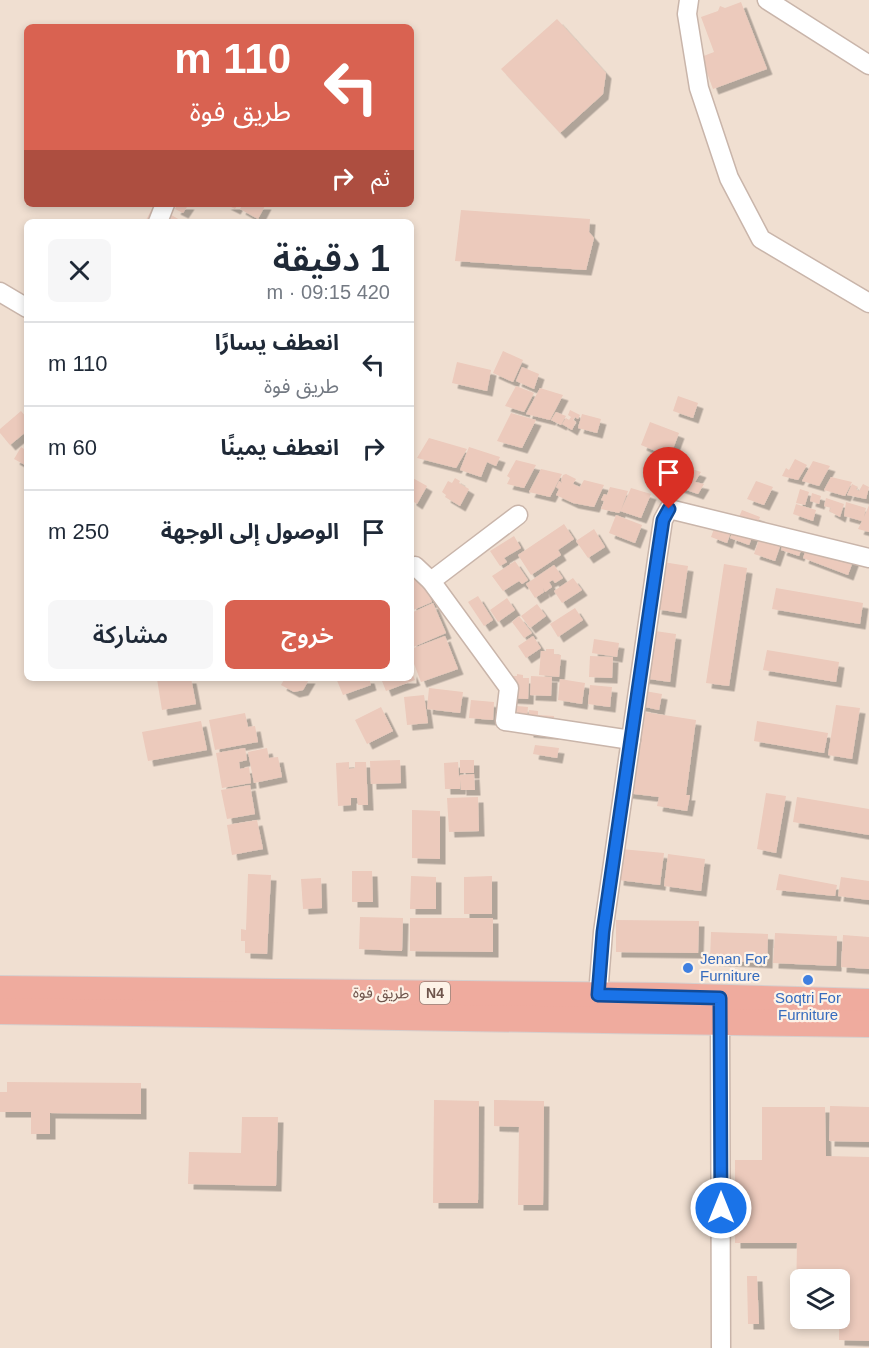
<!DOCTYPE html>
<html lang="ar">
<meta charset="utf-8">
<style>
:root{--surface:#fff;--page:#f6f6f7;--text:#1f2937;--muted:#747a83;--line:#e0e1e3;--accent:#d96251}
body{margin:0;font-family:Helvetica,"Noto Sans Arabic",sans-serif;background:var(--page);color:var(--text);direction:rtl;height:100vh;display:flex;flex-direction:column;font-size:22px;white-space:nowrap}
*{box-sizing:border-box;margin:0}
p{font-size:20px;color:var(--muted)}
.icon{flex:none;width:33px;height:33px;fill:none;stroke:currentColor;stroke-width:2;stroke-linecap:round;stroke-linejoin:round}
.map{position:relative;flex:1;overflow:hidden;direction:ltr}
.panel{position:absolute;left:24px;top:219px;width:390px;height:462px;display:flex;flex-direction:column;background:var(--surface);border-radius:9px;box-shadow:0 3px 9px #0003;direction:rtl}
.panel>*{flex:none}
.banner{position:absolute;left:24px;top:24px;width:390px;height:183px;border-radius:9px;box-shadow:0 3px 9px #0003;direction:rtl;background:#d96251;color:#fff;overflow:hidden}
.controls{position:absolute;left:790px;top:1269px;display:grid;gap:12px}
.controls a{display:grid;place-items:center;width:60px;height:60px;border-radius:9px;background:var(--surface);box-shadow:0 3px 9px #0003;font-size:30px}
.pin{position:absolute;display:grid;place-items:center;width:51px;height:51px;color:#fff;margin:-62px -26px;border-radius:50% 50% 50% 0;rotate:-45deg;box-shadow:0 0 6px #0007}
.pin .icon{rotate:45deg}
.me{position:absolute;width:66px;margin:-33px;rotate:0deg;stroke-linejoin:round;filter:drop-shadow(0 0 4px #0008)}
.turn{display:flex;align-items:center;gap:21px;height:126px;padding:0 24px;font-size:27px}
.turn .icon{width:78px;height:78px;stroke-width:2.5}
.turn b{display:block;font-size:42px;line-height:51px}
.then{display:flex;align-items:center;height:57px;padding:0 24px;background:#0003;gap:12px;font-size:22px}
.round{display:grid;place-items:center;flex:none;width:63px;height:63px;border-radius:9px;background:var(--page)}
.overview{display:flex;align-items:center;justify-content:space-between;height:102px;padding:0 24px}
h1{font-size:36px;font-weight:600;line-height:45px}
.action{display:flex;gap:12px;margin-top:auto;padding:12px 24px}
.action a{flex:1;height:69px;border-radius:9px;background:var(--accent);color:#fff;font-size:24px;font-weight:600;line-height:69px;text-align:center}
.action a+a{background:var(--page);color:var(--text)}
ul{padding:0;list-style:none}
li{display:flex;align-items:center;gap:18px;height:84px;padding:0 24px;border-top:2px solid var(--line)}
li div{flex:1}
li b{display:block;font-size:22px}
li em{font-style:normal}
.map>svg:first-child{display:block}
.residential{fill:#f0dfd1;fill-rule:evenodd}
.building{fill:#eccabc;filter:url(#shadow)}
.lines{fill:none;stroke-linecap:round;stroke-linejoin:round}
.minor-casing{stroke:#c9b5aa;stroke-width:21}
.highway-casing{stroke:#d6cfcd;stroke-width:28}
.minor{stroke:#fff;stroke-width:18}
.highway{stroke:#efab9e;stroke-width:26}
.route-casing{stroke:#114b97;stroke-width:15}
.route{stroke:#1a73e8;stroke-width:10}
.shop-dot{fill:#3f7fe0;stroke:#fdf2e7;stroke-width:2}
.labels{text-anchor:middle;stroke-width:4.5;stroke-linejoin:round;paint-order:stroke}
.shield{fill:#fdf2e7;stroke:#99837a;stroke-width:1.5}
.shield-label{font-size:14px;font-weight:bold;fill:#6e544b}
.shop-label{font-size:15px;fill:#366cbe;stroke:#fdf2e7;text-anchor:start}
.street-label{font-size:15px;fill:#6e544b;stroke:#fdf2e7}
</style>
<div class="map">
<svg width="869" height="1348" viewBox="0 0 869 1348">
<defs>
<filter id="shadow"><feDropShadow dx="5.5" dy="5.5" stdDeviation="0" flood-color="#0004"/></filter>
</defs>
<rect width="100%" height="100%" fill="#faeee2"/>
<path class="residential" d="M0 0H869V1348H0ZM27 27H411V204H27ZM27 222H411V678H27ZM801 1280H840V1318H801Z"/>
<g class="building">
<polygon points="741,2 767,69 713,89 701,57 714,52 701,17 718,11 720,6 725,8"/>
<polygon points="557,19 606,73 603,94 560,133 501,69"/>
<polygon points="178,204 189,204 183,213 175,209"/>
<polygon points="225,204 238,204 235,209"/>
<polygon points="243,204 266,204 258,219 240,209"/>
<polygon points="154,205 180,220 179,222 145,222"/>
<polygon points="461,210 590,219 589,232 594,238 586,270 455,261"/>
<polygon points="503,351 523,360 513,382 493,373"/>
<polygon points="457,362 491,370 487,391 452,383"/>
<polygon points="522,367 539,374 534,389 516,381"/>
<polygon points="516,386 534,393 524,412 505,406"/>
<polygon points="540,388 563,395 550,420 526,414"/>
<polygon points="678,396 698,403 693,418 673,411"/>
<polygon points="570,410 580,415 578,419 575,417 573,420 576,422 572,430 562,424 566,418 569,420 571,417 568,415"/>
<polygon points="21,411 27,418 27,431 10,445 0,433 0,429"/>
<polygon points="556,412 566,416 561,425 551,420"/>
<polygon points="511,413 536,420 522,448 497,441"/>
<polygon points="582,414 601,419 597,433 578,428"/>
<polygon points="650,422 679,433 670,457 641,445"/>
<polygon points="429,438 467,449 456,468 417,458"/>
<polygon points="21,447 27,451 27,466 14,459"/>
<polygon points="469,447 500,457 496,466 487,462 481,477 460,470"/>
<polygon points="795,459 807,465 798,480 782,476 786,468 789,470"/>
<polygon points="516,460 536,465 524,488 507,484 510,478 507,476"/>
<polygon points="813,461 830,466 819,486 802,481"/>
<polygon points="683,466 701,472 695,482 704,484 698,494 672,485"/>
<polygon points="541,469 562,474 550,497 529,492"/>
<polygon points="566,474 576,479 573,484 580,487 584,480 604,485 594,507 573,503 556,495 559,489 556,487 559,481 562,483 561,480 563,475"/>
<polygon points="411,477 427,486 417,504 411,500"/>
<polygon points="831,477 852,482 845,496 824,490"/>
<polygon points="455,478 460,481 459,483 469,489 460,506 445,497 446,495 442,492 448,481 452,483"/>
<polygon points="756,481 773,487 764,505 747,499"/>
<polygon points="852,484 858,487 856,489 859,491 863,484 869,487 866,499 847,495"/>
<polygon points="610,487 628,491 621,510 631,488 651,494 641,518 620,511 619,513 601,509 604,501 601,500 604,494 607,495"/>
<polygon points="800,489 809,492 805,505 796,503"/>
<polygon points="812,493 821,496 819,504 810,501"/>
<polygon points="826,498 844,504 840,517 829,511 831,508 824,506"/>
<polygon points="846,502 866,508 864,517 869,505 869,532 858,529 862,521 844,516"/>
<polygon points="796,504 816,510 813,521 793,514"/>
<polygon points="742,510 760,517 749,545 730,538"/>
<polygon points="720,512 736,518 727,543 711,537"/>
<polygon points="616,515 642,525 635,543 609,533"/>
<polygon points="564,524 574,539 558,550 561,555 531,575 518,555"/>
<polygon points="764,525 785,532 775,561 754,554"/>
<polygon points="594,529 605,547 588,558 576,541"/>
<polygon points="788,530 806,536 799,556 781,550"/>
<polygon points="514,536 521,548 504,558 507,562 500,566 490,551"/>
<polygon points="811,536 856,553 848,575 803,558"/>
<polygon points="515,561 528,580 522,584 519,581 503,591 492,576"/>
<polygon points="663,562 688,566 681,613 656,609"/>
<polygon points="724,564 747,568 729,686 706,683"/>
<polygon points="554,565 563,578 555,583 553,580 549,582 552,587 545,592 543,588 544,592 535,598 526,584"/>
<polygon points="421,575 432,602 411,611 411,580"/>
<polygon points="573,578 582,590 562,603 554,591"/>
<polygon points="776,588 863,603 860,624 772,609"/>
<polygon points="478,596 493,620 484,626 468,602"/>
<polygon points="507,598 515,610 498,622 490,610"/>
<polygon points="433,603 446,633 411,648 411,613"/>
<polygon points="537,604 546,616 530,628 521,616"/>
<polygon points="575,608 583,620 558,637 550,624"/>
<polygon points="519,616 532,633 524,638 512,622"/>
<polygon points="648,630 676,634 670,682 642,678"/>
<polygon points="445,636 458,669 421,682 411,656 411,649"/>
<polygon points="533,636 541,648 526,658 518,646"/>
<polygon points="594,639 619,643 617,657 592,653"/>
<polygon points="546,649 554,649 554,654 561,655 559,677 539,675 541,651 546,651"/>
<polygon points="767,650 839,662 836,682 763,670"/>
<polygon points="590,656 613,657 612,678 589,677"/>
<polygon points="411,671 415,680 386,691 382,681 389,678 393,680 399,678 411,678"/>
<polygon points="517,674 523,675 523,678 529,678 528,699 508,698 509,676 517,676"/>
<polygon points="531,676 552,677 551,696 530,695"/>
<polygon points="169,678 191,678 196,704 162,710 157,679"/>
<polygon points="285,678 310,678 303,690 294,692 281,685"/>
<polygon points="336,678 369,678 371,685 343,695"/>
<polygon points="560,679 585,683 582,704 558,700"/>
<polygon points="590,685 612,687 610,707 588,704"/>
<polygon points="429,688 463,692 460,713 427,709"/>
<polygon points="639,690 662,694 659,710 636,705"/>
<polygon points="424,695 428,723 407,725 404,697"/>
<polygon points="471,700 494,702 493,720 469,718"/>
<polygon points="506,705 528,707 526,726"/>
<polygon points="836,705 860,708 852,759 828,755"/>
<polygon points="381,707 393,731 367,744 355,720"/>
<polygon points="529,710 538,711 538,715 554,716 553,734 528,732"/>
<polygon points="638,711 696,720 686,795 690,795 687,811 657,806 659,797 626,793"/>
<polygon points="245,713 248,727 255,726 258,742 215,750 209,720"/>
<polygon points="201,721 207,750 148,761 142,732"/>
<polygon points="757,721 828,733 824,753 754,741"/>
<polygon points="535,745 559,748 557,758 533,754"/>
<polygon points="245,748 247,760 239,762 240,769 249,767 251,783 222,788 216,753"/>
<polygon points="267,748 269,758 278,757 282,777 254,783 248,752"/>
<polygon points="400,760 401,783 371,784 370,761"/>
<rect x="460" y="760" width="14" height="13"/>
<polygon points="349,762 349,769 355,768 355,762 366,762 368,805 358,805 357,798 351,798 351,805 338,806 336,763"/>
<polygon points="458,762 459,777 460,775 474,774 475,790 461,790 460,780 460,789 445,789 444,763"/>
<polygon points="250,785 255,814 227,819 221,790"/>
<polygon points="766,793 786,796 776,853 757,849"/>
<polygon points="478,797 479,831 449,832 447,798"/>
<polygon points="797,797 869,809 869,835 793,822"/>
<polygon points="412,810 440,811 440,859 412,858"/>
<polygon points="257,820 263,849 232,855 227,825"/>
<polygon points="621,849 664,853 660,885 618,880"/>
<polygon points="668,854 705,859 701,891 664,886"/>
<polygon points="352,871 372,871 373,902 352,902"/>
<polygon points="248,874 271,875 267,954 245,953 245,941 241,941 241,929 246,930"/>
<polygon points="779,874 837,885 835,896 776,890"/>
<polygon points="411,876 436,877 436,909 410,909"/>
<polygon points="492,876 492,914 464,914 464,877"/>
<polygon points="841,877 869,881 869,900 838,896"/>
<polygon points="321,878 322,908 303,909 301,879"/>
<polygon points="360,917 403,918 402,951 359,949"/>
<polygon points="410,918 493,918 493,952 410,951"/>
<polygon points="616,920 699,921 698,953 616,952"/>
<polygon points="711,932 768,934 767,963 710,960"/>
<polygon points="775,933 837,936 836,966 773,963"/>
<polygon points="843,935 869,937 869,969 841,967"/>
<polygon points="7,1082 141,1083 141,1114 50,1113 50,1134 31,1134 31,1112 0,1112 0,1092 7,1092"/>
<polygon points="434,1100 479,1101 478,1203 433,1203"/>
<polygon points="494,1100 544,1101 543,1205 518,1205 519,1127 494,1126"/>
<polygon points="830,1106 869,1107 869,1142 829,1141"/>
<polygon points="762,1107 825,1107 826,1156 869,1157 869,1341 839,1340 840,1280 801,1280 801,1302 796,1302 797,1243 735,1243 735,1160 762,1160"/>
<polygon points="242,1117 278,1117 276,1186 188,1184 189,1152 241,1153"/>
<polygon points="747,1276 757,1276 759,1324 748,1324"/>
</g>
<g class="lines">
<defs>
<g id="minor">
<polyline points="689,0 687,14 699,88 729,178 761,239 869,303"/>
<polyline points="767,0 869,65"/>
<polyline points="158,222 165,204"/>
<polyline points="0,292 27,308"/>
<polyline points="518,515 431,581 509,688 505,721 631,740"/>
<polyline points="411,567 415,566 431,581"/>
<polyline points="598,995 603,932 657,560 663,520 669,509 869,558"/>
<polyline points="720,1011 721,1348"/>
</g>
<g id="highway">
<polyline points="0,989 660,996 869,1002"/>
<polyline points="0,1011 869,1024"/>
</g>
</defs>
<use href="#minor" class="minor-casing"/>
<use href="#highway" class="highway-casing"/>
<use href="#minor" class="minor"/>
<use href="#highway" class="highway"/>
</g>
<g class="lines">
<defs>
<polyline id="route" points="669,509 663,520 657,560 603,932 598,995 720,998 721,1208"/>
</defs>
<use href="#route" class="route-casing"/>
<use href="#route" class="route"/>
</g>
<g class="shop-dot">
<circle cx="688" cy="968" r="6"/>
<circle cx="808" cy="980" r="6"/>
</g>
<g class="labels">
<rect class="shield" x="420" y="982" width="30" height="22" rx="4.5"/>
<g class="shield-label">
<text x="435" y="998">N4</text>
</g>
<g class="shop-label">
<text x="700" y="964">Jenan For<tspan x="700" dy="17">Furniture</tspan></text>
<text x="808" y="1003" text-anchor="middle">Soqtri For<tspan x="808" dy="17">Furniture</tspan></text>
</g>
<g class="street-label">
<text transform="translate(381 993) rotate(1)" y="5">طريق فوة</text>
</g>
</g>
</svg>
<div class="controls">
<a><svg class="icon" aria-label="layers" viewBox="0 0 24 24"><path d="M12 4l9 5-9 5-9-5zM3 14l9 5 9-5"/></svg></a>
</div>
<div class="pin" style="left:669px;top:509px;background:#d93025"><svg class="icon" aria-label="arrive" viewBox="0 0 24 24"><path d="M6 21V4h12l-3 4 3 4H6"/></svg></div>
<svg class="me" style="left:721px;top:1208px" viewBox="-20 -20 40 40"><circle r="17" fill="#1a73e8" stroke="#fff" stroke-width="3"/><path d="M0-11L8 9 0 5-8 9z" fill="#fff"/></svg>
<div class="banner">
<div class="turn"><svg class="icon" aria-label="left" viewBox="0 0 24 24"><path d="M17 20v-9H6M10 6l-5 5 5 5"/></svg><div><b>110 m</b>طريق فوة</div></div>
<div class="then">ثم<svg class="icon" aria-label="right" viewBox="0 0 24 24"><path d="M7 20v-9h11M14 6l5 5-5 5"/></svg></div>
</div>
<section class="panel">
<div class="overview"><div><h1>1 دقيقة</h1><p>420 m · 09:15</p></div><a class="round"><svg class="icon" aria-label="close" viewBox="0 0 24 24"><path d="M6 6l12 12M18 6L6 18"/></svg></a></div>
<ul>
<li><svg class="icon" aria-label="left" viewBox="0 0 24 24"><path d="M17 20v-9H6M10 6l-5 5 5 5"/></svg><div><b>انعطف يسارًا</b><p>طريق فوة</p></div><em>110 m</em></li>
<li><svg class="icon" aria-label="right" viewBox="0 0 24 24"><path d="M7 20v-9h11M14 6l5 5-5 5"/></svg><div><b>انعطف يمينًا</b></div><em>60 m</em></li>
<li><svg class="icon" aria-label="arrive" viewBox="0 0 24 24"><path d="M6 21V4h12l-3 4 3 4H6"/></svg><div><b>الوصول إلى الوجهة</b></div><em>250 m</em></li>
</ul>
<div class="action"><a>خروج</a><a>مشاركة</a></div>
</section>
</div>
